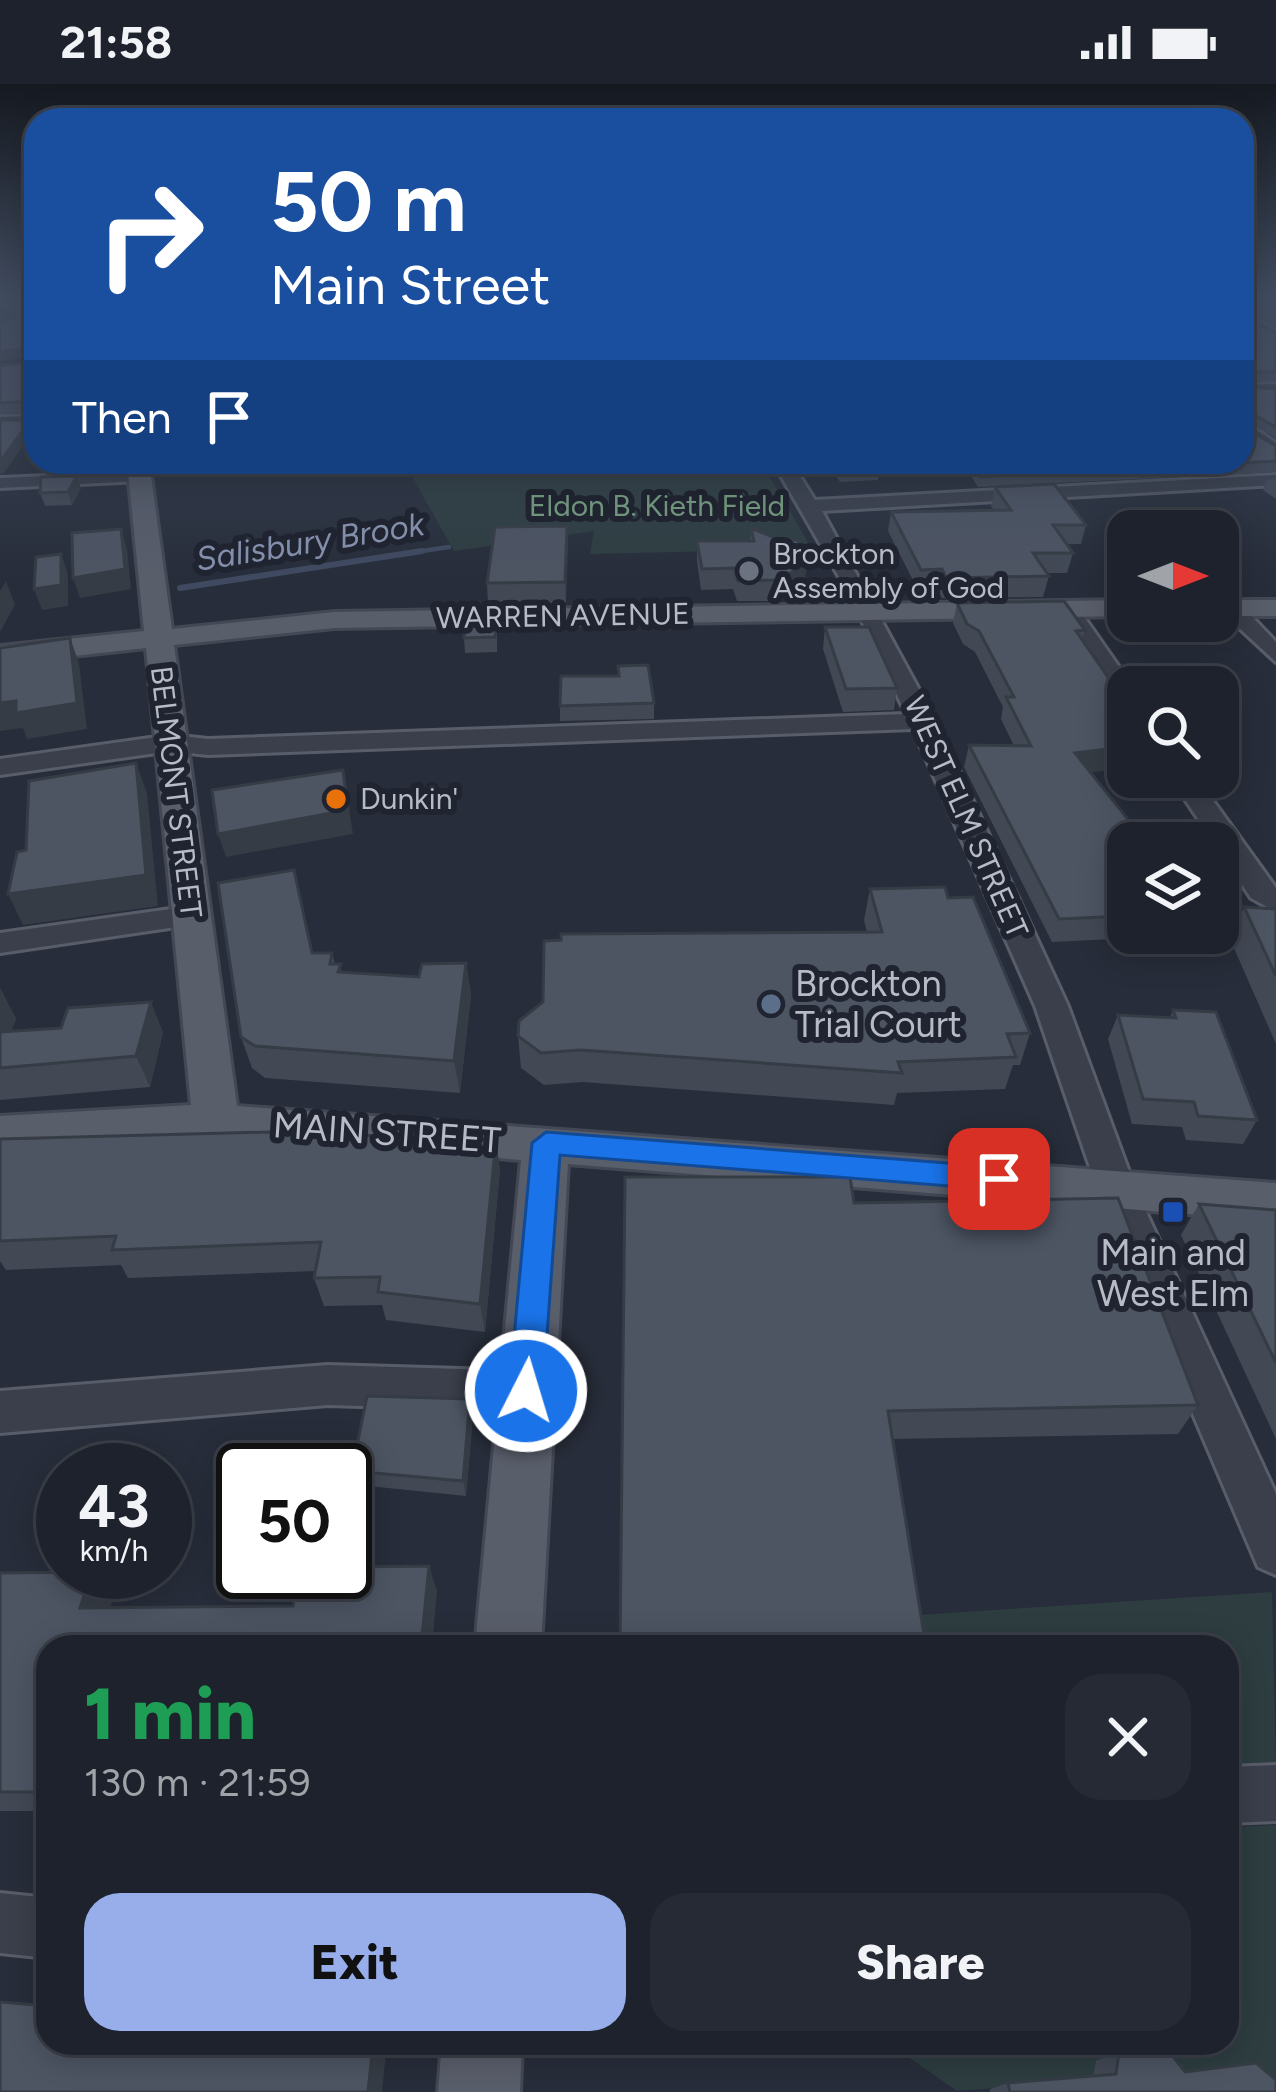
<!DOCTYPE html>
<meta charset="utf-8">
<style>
:root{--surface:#1d222c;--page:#252a34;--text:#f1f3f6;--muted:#a0a4a9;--line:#3b3f48;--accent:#97aeeb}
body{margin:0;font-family:Figtree,sans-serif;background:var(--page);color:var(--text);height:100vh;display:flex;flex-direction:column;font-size:45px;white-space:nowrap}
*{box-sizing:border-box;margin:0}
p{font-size:39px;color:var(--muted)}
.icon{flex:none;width:66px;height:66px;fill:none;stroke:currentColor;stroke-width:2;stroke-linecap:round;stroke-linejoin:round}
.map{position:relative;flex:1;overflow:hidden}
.panel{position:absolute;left:36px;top:1551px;width:1203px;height:420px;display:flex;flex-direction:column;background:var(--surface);border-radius:36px;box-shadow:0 6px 30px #0003,0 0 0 3px var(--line)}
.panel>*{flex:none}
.hud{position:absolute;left:24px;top:24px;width:1230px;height:366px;border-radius:36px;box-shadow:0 6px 30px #0003,0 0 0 3px var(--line);background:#1a4fa0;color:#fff;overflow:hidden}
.needle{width:78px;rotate:90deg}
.tools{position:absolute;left:1107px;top:426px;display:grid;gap:24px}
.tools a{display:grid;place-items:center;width:132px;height:132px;border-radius:24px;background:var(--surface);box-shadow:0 6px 30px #0003,0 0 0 3px var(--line);font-size:60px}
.speed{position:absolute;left:36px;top:1359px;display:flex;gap:24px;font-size:60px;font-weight:700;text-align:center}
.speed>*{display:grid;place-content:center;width:156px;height:156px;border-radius:50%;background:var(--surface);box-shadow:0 6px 30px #0003,0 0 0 3px var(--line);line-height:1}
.speed small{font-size:30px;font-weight:400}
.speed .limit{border:6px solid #111;border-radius:18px;background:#fff;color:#111}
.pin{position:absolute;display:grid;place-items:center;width:102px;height:102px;color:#fff;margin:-51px;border-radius:24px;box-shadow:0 6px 18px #0006}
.me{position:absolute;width:132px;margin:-66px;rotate:5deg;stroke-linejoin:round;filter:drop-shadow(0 0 9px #0008)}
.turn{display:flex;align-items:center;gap:42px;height:252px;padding:0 48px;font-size:54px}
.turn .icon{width:156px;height:156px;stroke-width:2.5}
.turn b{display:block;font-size:84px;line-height:102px}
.then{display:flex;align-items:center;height:114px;padding:0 48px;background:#0003;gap:24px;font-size:45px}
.round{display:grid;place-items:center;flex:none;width:126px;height:126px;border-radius:36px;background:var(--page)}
.overview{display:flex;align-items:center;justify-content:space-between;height:204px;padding:0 48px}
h1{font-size:72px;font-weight:800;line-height:90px;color:#1e9e55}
.cta{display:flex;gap:24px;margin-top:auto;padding:24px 48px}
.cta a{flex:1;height:138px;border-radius:36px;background:var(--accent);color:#111;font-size:48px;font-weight:800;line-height:138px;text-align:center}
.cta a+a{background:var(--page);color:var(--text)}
.status{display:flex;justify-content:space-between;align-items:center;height:84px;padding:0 60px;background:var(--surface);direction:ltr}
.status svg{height:33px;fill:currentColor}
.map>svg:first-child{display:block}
.green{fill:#2d3d40}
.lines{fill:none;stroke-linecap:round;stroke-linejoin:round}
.stream-far1{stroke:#3f4a61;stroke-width:4.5}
.stream{stroke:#3f4a61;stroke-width:6}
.minor-casing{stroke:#585d69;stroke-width:6}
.major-casing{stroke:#434854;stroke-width:6}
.minor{fill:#3a3f4b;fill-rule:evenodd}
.major{fill:#595e6b;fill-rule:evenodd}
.wall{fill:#424955}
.shaded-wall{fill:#363c45}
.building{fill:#4d5563;stroke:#363c45;stroke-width:3}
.route{fill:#1a73e8;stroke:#114b97;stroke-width:3}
.worship-dot{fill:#6b7280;stroke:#1f2430;stroke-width:4.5}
.food-dot{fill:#e8710a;stroke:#1f2430;stroke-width:4.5}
.service-dot{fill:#5c6f8a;stroke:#1f2430;stroke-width:4.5}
.transit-dot{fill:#1a4fb4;stroke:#1f2430;stroke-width:4.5}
.labels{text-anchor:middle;stroke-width:12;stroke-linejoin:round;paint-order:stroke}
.far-park-label{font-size:30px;fill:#70947c;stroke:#1f2430}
.far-poi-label{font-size:30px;fill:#b6bbc6;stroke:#1f2430;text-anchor:start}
.far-street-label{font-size:30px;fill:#b6bbc6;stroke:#1f2430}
.far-water-label{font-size:33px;font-style:italic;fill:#828eaa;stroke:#1f2430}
.poi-label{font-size:36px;fill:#b6bbc6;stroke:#1f2430;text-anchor:start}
.street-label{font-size:36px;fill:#b6bbc6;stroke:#1f2430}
</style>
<div class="status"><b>21:58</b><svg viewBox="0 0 49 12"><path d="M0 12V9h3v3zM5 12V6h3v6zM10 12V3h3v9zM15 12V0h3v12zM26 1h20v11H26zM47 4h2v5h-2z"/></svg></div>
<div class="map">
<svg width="1276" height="2008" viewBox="0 0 1276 2008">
<rect width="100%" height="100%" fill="#272d3a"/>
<g class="green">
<polygon points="404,378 761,378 812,465 590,470 594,447 454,467"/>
<polygon points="1272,1508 1276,1681 1227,1683 1227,1563 922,1563 917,1531"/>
<polygon points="1276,1741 1276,2008 1093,1997 957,2007 888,1959 1227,1959 1227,1743"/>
</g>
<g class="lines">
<polyline class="stream-far1" points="402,470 449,463"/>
<polyline class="stream" points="180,504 422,467"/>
<defs>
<g id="minor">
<polygon points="1242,213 1276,213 1276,219 1242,220"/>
<polygon points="1242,227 1276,247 1276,257 1242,237"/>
<polygon points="1276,300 1276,310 1242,311 1242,301"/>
<polygon points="36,332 36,342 0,343 0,333"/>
<polygon points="1242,336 1276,359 1276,372 1242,349"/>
<polygon points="773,378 791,378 815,416 1276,391 1276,401 822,427 936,637 1068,922 1135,1104 1276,1410 1276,1491 1258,1483 1097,1104 1035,922 913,645 208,671 171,667 0,691 0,675 171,651 208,655 906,630 850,512"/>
<polygon points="147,388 150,392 141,397 0,404 0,394"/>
<polygon points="1222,518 1238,518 1276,558 1276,578 1222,528"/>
<polygon points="1059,520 1075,520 1133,603 1128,603 1128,621 1116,614 1056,525"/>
<polygon points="1170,693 1196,693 1276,804 1276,828 1251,814"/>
<polygon points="192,822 203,825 207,832 203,839 0,869 0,849"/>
<polygon points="328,1281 526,1287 542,1293 548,1307 542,1321 526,1327 328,1321 0,1349 0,1307"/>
<polygon points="1276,1681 1276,1737 1227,1739 1227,1683"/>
<polygon points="0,1809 48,1814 48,1874 0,1869"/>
</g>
<g id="major">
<polygon points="127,378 149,378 172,545 334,528 1128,516 1128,532 334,544 174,561 237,1022 1276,1099 1276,1137 568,1080 541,1563 475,1563 521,1076 278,1056 169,1055 0,1066 0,1032 191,1021 146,564 0,580 0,562 144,547"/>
<rect x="1218" y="516" width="58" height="16"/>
<polygon points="442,1959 522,1959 520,2008 438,2008"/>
</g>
</defs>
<use href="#minor" class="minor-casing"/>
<use href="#major" class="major-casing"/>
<use href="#minor" class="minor"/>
<use href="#major" class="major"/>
</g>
<g class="wall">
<polygon points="1276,216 1276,242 1246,224 1249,217"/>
<polygon points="1242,233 1276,249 1276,297 1242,297"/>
<polygon points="36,279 36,328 0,330 0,281"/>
<polygon points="1242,302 1276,305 1276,354 1242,335 1243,343 1276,362 1276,388 978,403 971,392 946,393 933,378 1242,378"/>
<polygon points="43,378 96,378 92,386 46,388"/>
<polygon points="827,378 873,378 879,386 878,396 840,398"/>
<polygon points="77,392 81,404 72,421 45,422 40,409"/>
<polygon points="1276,395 1276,415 1263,406 1267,396"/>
<polygon points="995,403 1086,441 1081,460 1067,460 1073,469 1067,489 1047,489 1049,492 1043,513 942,514 938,506 918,506 888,447 891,428 994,426 991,422"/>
<polygon points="567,442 566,519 488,520 487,499"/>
<polygon points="751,444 804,502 774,517 737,517 733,505 701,506 697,477 697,457 750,457"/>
<polygon points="957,519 1085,546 1082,555 1118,685 1090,688 1128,759 1128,849 1158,849 1156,853 1052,858 964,683 969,661 1014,662 1001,635 1003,623 975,568 963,560 953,539"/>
<polygon points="497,532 497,568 465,569 464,554"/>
<polygon points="825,543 897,604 894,626 843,628 823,565"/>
<polygon points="654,619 654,635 560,637 560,622"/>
<polygon points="294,786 313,869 332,869 335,880 343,888 419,893 466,879 471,911 460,1009 265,994 252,984 241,953"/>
<polygon points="870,805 948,814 1030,949 1020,981 1013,981 1005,1005 897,1009 894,1021 583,998 544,1001 521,984 518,952 867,848 864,836"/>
<polygon points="1244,823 1276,825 1276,960 1230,855"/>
<polygon points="0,904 16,935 11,947 163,948 150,1003 0,1016"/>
<polygon points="1173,926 1257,1036 1243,1060 1186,1056 1182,1043 1132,1040 1108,955 1118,931 1170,934"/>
<polygon points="0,1055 500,1085 485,1248 386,1236 382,1221 324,1222 314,1194 316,1187 128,1194 121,1181 6,1186 0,1177"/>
<polygon points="854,1119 1198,1321 1178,1350 892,1355"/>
<polygon points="1199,1120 1276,1126 1276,1355 1181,1151"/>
<polygon points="470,1315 473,1330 466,1412 358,1401 352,1387"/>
<polygon points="0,1489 113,1514 110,1524 293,1522 437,1507 48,1563 48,1727 0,1727"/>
<polygon points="1119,1968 1185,1988 1276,2008 990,2008 990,2005 1008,1999 1093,1992 1096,1977"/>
</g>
<g class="shaded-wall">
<polygon points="9,225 12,234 0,236 0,227"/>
<polygon points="33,263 36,272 0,277 0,268"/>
<polygon points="30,336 33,347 4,389 0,390 0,378"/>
<polygon points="77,392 81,404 72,421 68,408"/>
<polygon points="567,442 568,462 566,519 565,498"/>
<polygon points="121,445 127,465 131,505 80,514 73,494"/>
<polygon points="61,470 68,490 68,522 42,526 34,505"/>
<polygon points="807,481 804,502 774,517 776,496"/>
<polygon points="6,497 15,521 0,548 0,507"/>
<polygon points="70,554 79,579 87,645 27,655 23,644 0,647 0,619"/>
<polygon points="1128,661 1128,677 1118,685 1068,691 1075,669"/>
<polygon points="136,679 147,709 158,822 23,841 8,810"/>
<polygon points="343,686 353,750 226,773 218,750"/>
<polygon points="466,879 471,911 460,1009 454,977"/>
<polygon points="0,904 16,935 0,977"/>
<polygon points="151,918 163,948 150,1003 136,972"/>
<polygon points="496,1056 500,1085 485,1248 480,1220"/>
<polygon points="470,1315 473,1330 466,1412 463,1397"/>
<polygon points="429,1482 437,1507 432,1563 421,1563"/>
<polygon points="92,1488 113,1514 102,1548 80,1524"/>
<polygon points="373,1959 387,1959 382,2008 368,2008"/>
</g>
<g class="building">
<polygon points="0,213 36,213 36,278 33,263 0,268 0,238 15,234 9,225 0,227"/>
<polygon points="1242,213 1244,213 1242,233 1276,249 1276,288 1245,288 1242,297"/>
<polygon points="1276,216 1276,232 1249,217"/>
<polygon points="36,279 36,324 33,317 0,319 0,281"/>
<polygon points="1242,302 1276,305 1276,343 1242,324"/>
<polygon points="1242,331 1243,343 1276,362 1276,377 980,393 973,382 947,383 943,378 1242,378"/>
<polygon points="0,336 30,336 0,378"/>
<polygon points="835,378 873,378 879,386 841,388"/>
<polygon points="77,392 68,408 40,409 41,393"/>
<polygon points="1054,400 1086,441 1053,441 1073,469 1033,469 1049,492 946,494 942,485 921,486 891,428 1011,426 995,403"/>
<polygon points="567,442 565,498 487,499 495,443"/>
<polygon points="751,444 780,456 798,456 807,481 776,496 738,497 735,484 702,485 697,457 754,457"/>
<polygon points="121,445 125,485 73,494 72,449"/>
<polygon points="61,470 61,501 34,505 36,473"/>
<polygon points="1064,517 1085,546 1076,547 1128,622 1128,661 1125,663 1075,669 1127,734 1142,759 1128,759 1128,832 1059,835 969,661 1031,662 1006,613 1014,613 979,547 967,540 957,519"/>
<polygon points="465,532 497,532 495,553 464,554"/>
<polygon points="825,543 869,543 897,604 846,605"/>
<polygon points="70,554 77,619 16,629 16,617 0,619 0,564"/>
<polygon points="648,581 654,619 560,622 561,592 619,592 618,582"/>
<polygon points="136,679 146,791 8,810 17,768 26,766 29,697"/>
<polygon points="343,686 348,726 218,750 212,706"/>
<polygon points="294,786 312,869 332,869 330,880 341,880 338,888 419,893 422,880 466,879 454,977 255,962 241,953 218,799"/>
<polygon points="945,803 948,814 973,813 1030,949 1007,950 1016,973 898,978 902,989 581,966 541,969 518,952 519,937 543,918 544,857 561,856 561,850 882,848 870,805"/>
<polygon points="1244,823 1276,825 1276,892"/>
<polygon points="151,918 136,972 0,984 0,948 61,944 68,924"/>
<polygon points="1173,926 1216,928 1257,1036 1198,1032 1194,1018 1143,1015 1118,931 1176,934"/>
<polygon points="270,1048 496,1056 480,1220 378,1208 380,1193 314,1194 321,1158 112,1166 116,1152 0,1157 0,1055"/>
<polygon points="625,1093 850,1093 854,1119 1118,1114 1198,1321 888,1327 926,1563 620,1563"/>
<polygon points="1199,1120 1276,1126 1276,1279"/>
<polygon points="367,1312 470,1315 463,1397 352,1387"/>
<polygon points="429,1482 421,1563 48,1563 48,1708 0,1708 0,1489 92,1488 80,1524 293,1522 299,1488 345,1488 345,1483"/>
<polygon points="0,1918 48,1922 48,1959 373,1959 368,2008 0,2008"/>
<polygon points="1168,1966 1185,1988 1256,1979 1276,1996 1276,2008 1010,2008 1008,1999 1116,1990 1119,1968"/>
</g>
<linearGradient id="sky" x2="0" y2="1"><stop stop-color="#151920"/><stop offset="0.43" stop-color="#414c60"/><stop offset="1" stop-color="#414c60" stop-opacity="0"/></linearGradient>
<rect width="1276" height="494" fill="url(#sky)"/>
<polygon class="route" points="546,1048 999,1083 1013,1095 999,1106 560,1071 543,1307 538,1318 526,1323 514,1318 509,1307 532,1059"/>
<circle class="worship-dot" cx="749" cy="487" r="12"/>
<circle class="food-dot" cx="336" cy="715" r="12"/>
<circle class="service-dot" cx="771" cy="920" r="12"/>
<rect class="transit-dot" x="1161" y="1116" width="24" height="24" rx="6"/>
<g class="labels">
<g class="far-park-label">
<text x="657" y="432">Eldon B. Kieth Field</text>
</g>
<g class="far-poi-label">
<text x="773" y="480">Brockton<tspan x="773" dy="34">Assembly of God</tspan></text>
<text x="360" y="725">Dunkin'</text>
</g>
<g class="far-street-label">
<text transform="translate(563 532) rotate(-1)" y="10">WARREN AVENUE</text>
<text transform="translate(176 708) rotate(83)" y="10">BELMONT STREET</text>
<text transform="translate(966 733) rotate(66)" y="10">WEST ELM STREET</text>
</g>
<g class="far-water-label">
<text transform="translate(310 457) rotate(-9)" y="12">Salisbury Brook</text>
</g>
<g class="poi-label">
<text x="795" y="912">Brockton<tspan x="795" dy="41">Trial Court</tspan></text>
<text x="1173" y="1181" text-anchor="middle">Main and<tspan x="1173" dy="41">West Elm</tspan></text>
</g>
<g class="street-label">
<text transform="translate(387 1048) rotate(4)" y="13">MAIN STREET</text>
</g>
</g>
</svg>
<div class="tools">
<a><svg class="needle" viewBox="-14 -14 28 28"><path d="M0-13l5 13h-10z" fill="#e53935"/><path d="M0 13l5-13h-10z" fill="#a0a4a9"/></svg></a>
<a><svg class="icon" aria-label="search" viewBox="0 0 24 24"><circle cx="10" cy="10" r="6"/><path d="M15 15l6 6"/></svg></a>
<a><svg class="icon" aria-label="layers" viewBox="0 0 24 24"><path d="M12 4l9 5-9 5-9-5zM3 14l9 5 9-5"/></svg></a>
</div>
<div class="speed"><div>43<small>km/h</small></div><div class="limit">50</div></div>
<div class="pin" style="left:999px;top:1095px;background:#d93025"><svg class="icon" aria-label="arrive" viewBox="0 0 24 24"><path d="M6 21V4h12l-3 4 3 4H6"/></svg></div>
<svg class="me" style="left:526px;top:1307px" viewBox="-20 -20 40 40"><circle r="17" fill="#1a73e8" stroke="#fff" stroke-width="3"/><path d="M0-11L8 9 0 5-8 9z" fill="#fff"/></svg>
<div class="hud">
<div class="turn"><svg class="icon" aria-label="right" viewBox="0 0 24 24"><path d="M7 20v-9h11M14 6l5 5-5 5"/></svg><div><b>50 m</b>Main Street</div></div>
<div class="then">Then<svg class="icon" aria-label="arrive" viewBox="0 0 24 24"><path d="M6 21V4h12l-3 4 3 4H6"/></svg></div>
</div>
<section class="panel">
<div class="overview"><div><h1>1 min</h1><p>130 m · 21:59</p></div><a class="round"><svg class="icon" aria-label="close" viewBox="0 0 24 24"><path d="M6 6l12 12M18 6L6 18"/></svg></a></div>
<div class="cta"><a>Exit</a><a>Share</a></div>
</section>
</div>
